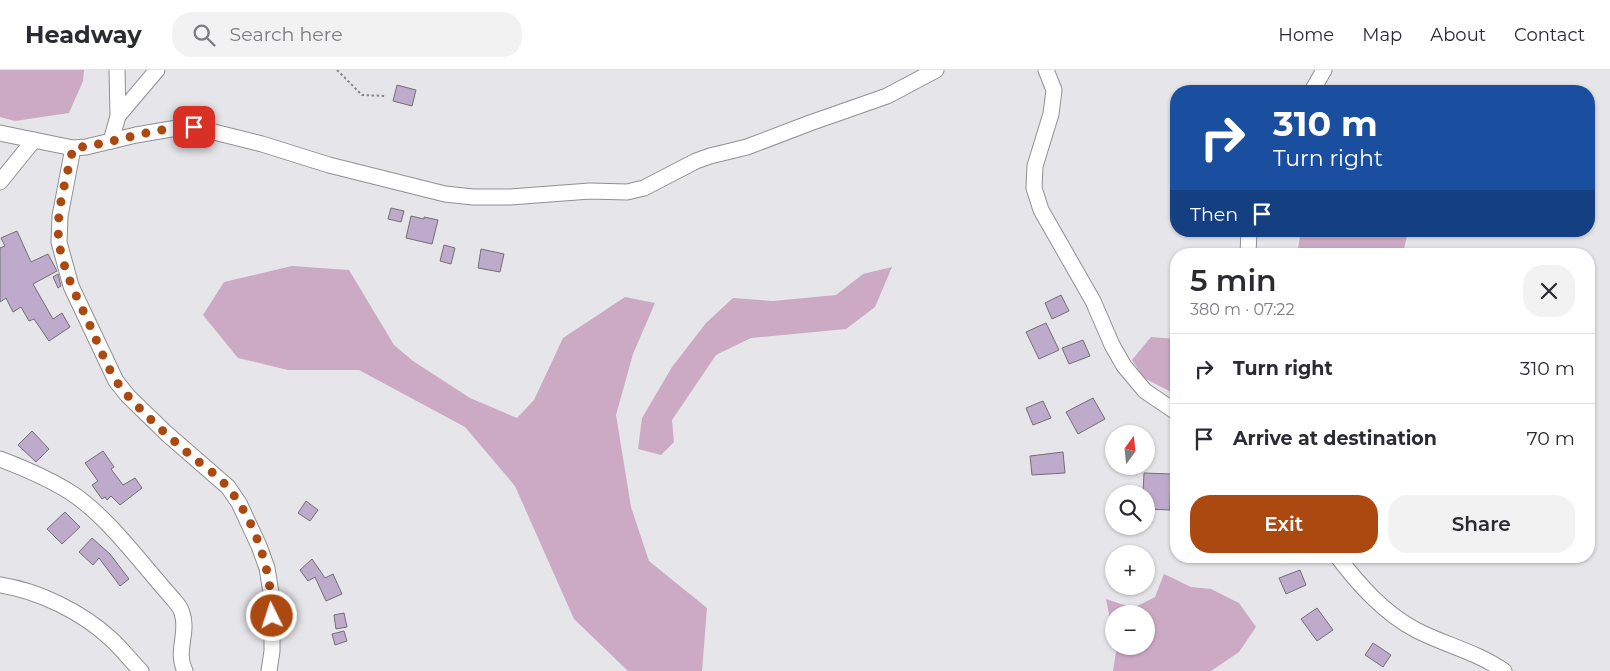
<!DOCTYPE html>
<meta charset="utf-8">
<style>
:root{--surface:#fff;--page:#f2f2f3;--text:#2b2b33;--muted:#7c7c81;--line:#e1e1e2;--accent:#ac4911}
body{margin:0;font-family:Montserrat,sans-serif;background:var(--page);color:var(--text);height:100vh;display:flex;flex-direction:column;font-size:19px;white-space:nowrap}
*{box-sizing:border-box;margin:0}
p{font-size:16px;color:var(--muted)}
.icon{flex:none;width:28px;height:28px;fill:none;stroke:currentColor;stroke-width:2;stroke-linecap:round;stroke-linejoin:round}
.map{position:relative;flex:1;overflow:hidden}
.drawer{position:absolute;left:1170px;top:178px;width:425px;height:315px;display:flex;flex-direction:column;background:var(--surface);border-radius:20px;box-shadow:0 1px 4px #0004}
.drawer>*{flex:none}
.hud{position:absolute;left:1170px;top:15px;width:425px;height:152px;border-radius:20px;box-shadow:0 1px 4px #0004;background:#1a4fa0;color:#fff;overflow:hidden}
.needle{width:32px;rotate:15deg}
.tools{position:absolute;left:1105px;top:355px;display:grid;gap:10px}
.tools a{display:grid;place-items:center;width:50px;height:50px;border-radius:50%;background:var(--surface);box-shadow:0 1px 4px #0004;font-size:25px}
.pin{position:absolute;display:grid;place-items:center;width:42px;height:42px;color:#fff;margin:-21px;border-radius:10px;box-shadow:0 2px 8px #0006}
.me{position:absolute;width:55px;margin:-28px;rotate:356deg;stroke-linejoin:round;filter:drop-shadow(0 0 4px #0008)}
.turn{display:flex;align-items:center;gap:18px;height:105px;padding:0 20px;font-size:22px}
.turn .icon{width:65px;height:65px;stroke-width:2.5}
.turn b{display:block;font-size:35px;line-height:42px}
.then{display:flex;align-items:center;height:48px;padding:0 20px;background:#0003;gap:10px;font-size:19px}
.round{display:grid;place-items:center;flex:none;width:52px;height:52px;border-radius:20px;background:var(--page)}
.overview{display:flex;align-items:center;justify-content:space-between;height:85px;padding:0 20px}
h1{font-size:30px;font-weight:600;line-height:38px}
.action{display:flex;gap:10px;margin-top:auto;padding:10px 20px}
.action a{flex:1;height:58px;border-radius:20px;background:var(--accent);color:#fff;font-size:20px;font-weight:600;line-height:58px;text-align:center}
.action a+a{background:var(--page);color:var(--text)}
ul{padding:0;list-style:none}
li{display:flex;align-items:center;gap:15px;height:70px;padding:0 20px;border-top:1px solid var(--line)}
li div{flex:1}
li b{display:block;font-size:19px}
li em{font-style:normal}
header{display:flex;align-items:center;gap:30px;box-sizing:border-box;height:70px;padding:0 25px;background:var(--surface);border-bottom:1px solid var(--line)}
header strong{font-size:24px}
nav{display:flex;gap:28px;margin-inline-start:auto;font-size:18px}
.search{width:350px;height:45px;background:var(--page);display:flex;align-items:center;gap:12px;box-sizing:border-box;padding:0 18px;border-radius:20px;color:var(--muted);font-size:19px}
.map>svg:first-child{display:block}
.forest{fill:#ccaac3}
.building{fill:#beaacb;stroke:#727074}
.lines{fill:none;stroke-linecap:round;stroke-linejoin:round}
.minor-casing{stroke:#908f94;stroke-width:17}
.path{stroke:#868689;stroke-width:2;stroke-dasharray:2.5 2.5;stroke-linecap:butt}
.minor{stroke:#fff;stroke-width:15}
.route{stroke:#ac4911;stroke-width:9;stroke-dasharray:0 16.2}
</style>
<header>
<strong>Headway</strong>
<div class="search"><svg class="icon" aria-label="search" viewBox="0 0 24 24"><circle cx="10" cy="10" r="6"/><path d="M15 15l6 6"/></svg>Search here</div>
<nav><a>Home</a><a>Map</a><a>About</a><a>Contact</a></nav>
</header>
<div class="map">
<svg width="1610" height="601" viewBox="0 0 1610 601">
<rect width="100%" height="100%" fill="#e5e5ea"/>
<g class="forest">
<polygon points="0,0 84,0 83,11 69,43 15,51 0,47"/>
<polygon points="1301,161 1405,161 1407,165 1403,184 1297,184"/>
<polygon points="292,196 349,200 394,275 413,291 470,328 517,348 534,330 563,268 625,227 655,233 633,284 616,345 631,437 649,491 707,538 702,601 628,601 574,549 515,416 465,357 359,300 288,300 238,288 203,245 224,212"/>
<polygon points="892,197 875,237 846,259 751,268 716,285 672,350 674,372 661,385 638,379 642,348 672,297 706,253 733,228 773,231 836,225 863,204"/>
<polygon points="1151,267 1176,269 1176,323 1173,323 1144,308 1132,290"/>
<polygon points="1164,504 1191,517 1211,519 1239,533 1256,557 1239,582 1211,601 1113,601 1116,582 1115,576 1146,576 1146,544 1114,544 1114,569 1106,529 1133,538 1155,527"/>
</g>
<g class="building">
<polygon points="397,15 416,20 412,36 393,31"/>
<polygon points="391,138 404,141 401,152 388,149"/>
<polygon points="411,146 424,149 424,147 438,150 432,174 406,168"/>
<polygon points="17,161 31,192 48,184 57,201 33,214 53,249 62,243 70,257 49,271 34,249 29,251 21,237 13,242 6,228 0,232 0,178 5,176 1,168"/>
<polygon points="444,175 455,178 451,194 440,191"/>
<polygon points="481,179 504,184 500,202 478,198"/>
<polygon points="58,204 61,216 58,218 53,207"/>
<polygon points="1061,225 1069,241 1052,249 1045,233"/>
<polygon points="1046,253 1059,280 1039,289 1026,262"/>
<polygon points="1083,270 1090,286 1069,294 1062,278"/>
<polygon points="1093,328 1105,349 1078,364 1066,342"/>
<polygon points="1043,331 1051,348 1033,355 1026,338"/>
<polygon points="32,361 49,379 36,392 18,375"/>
<polygon points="103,381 114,397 111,399 123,415 135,408 142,418 120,435 111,426 107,430 105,427 102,429 92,415 98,411 85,393"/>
<polygon points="1063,382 1065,403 1032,405 1030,386"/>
<polygon points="1144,403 1171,404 1170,440 1146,439 1146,423 1143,423"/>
<polygon points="306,431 318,440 310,451 298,443"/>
<polygon points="65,442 80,457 62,474 47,459"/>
<polygon points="92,468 110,484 129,509 120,516 99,488 93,495 79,482"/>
<polygon points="312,489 325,508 333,504 342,524 326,531 315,507 308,511 300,500"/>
<polygon points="1300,500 1306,515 1286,524 1279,508"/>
<polygon points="1317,538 1333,560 1317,571 1301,549"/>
<polygon points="344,543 347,557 336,559 334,545"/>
<polygon points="344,561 347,571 335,575 332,564"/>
<polygon points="1373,573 1391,585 1383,597 1365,585"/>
</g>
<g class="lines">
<defs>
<g id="minor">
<polyline points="1046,0 1054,20 1051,44 1035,96 1034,118 1041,140 1093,231 1112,275 1124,296 1145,321 1176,342"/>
<polyline points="1312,21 1324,0"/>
<polyline points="118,46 157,0"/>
<polyline points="0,63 73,78 86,77 136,65 183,57 194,57 262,74 329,95 445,124 473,127 510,127 590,121 627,122 644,118 696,91 710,86 747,77 810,53 887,26 936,0"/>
<polyline points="111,71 118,46 117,0"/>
<polyline points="73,78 60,146 59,172 71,216 116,311 128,326 166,363 228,417 239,433 259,476 267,498 272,529 272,581 269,601"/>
<polyline points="0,112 34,70"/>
<polyline points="1248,184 1249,161"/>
<path d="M0 389C26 399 50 409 73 424 111 450 143 496 174 530 177 534 181 538 182 543 189 562 175 582 185 601"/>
<path d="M1337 486C1359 515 1384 543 1416 560 1445 575 1477 582 1504 601"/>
<path d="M0 515C39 521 82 542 111 569 122 579 131 591 141 601"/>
</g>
</defs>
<use href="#minor" class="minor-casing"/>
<polyline class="path" points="337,0 362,25 386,26"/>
<use href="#minor" class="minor"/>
</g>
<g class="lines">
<path class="route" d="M194 57C153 57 113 74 73 78 67 107 55 143 59 172 63 202 80 233 92 260 102 283 111 308 128 326 147 347 168 366 189 384 202 395 218 405 229 419 256 452 272 503 272 546"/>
</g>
</svg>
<div class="tools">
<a><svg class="needle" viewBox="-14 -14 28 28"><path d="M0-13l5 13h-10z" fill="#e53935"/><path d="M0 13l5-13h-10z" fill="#7c7c81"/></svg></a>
<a><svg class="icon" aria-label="search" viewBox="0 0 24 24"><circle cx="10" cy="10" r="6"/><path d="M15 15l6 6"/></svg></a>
<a>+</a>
<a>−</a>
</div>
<div class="pin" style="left:194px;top:57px;background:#d93025"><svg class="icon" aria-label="arrive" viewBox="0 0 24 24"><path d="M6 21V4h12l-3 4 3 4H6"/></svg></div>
<svg class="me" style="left:272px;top:546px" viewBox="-20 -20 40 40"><circle r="17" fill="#ac4911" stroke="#fff" stroke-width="3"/><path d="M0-11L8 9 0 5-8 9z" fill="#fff"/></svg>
<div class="hud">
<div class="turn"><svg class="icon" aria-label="right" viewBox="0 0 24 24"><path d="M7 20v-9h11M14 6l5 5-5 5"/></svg><div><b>310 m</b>Turn right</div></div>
<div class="then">Then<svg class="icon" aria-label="arrive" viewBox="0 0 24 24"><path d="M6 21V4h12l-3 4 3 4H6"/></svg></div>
</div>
<section class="drawer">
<div class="overview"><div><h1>5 min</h1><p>380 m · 07:22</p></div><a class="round"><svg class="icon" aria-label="close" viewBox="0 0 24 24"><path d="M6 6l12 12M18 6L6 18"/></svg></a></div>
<ul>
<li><svg class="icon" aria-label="right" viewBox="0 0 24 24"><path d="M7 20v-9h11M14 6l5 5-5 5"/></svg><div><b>Turn right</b></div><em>310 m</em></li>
<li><svg class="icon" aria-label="arrive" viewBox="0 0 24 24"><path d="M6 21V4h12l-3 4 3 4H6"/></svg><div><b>Arrive at destination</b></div><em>70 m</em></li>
</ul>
<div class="action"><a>Exit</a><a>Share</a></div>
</section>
</div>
